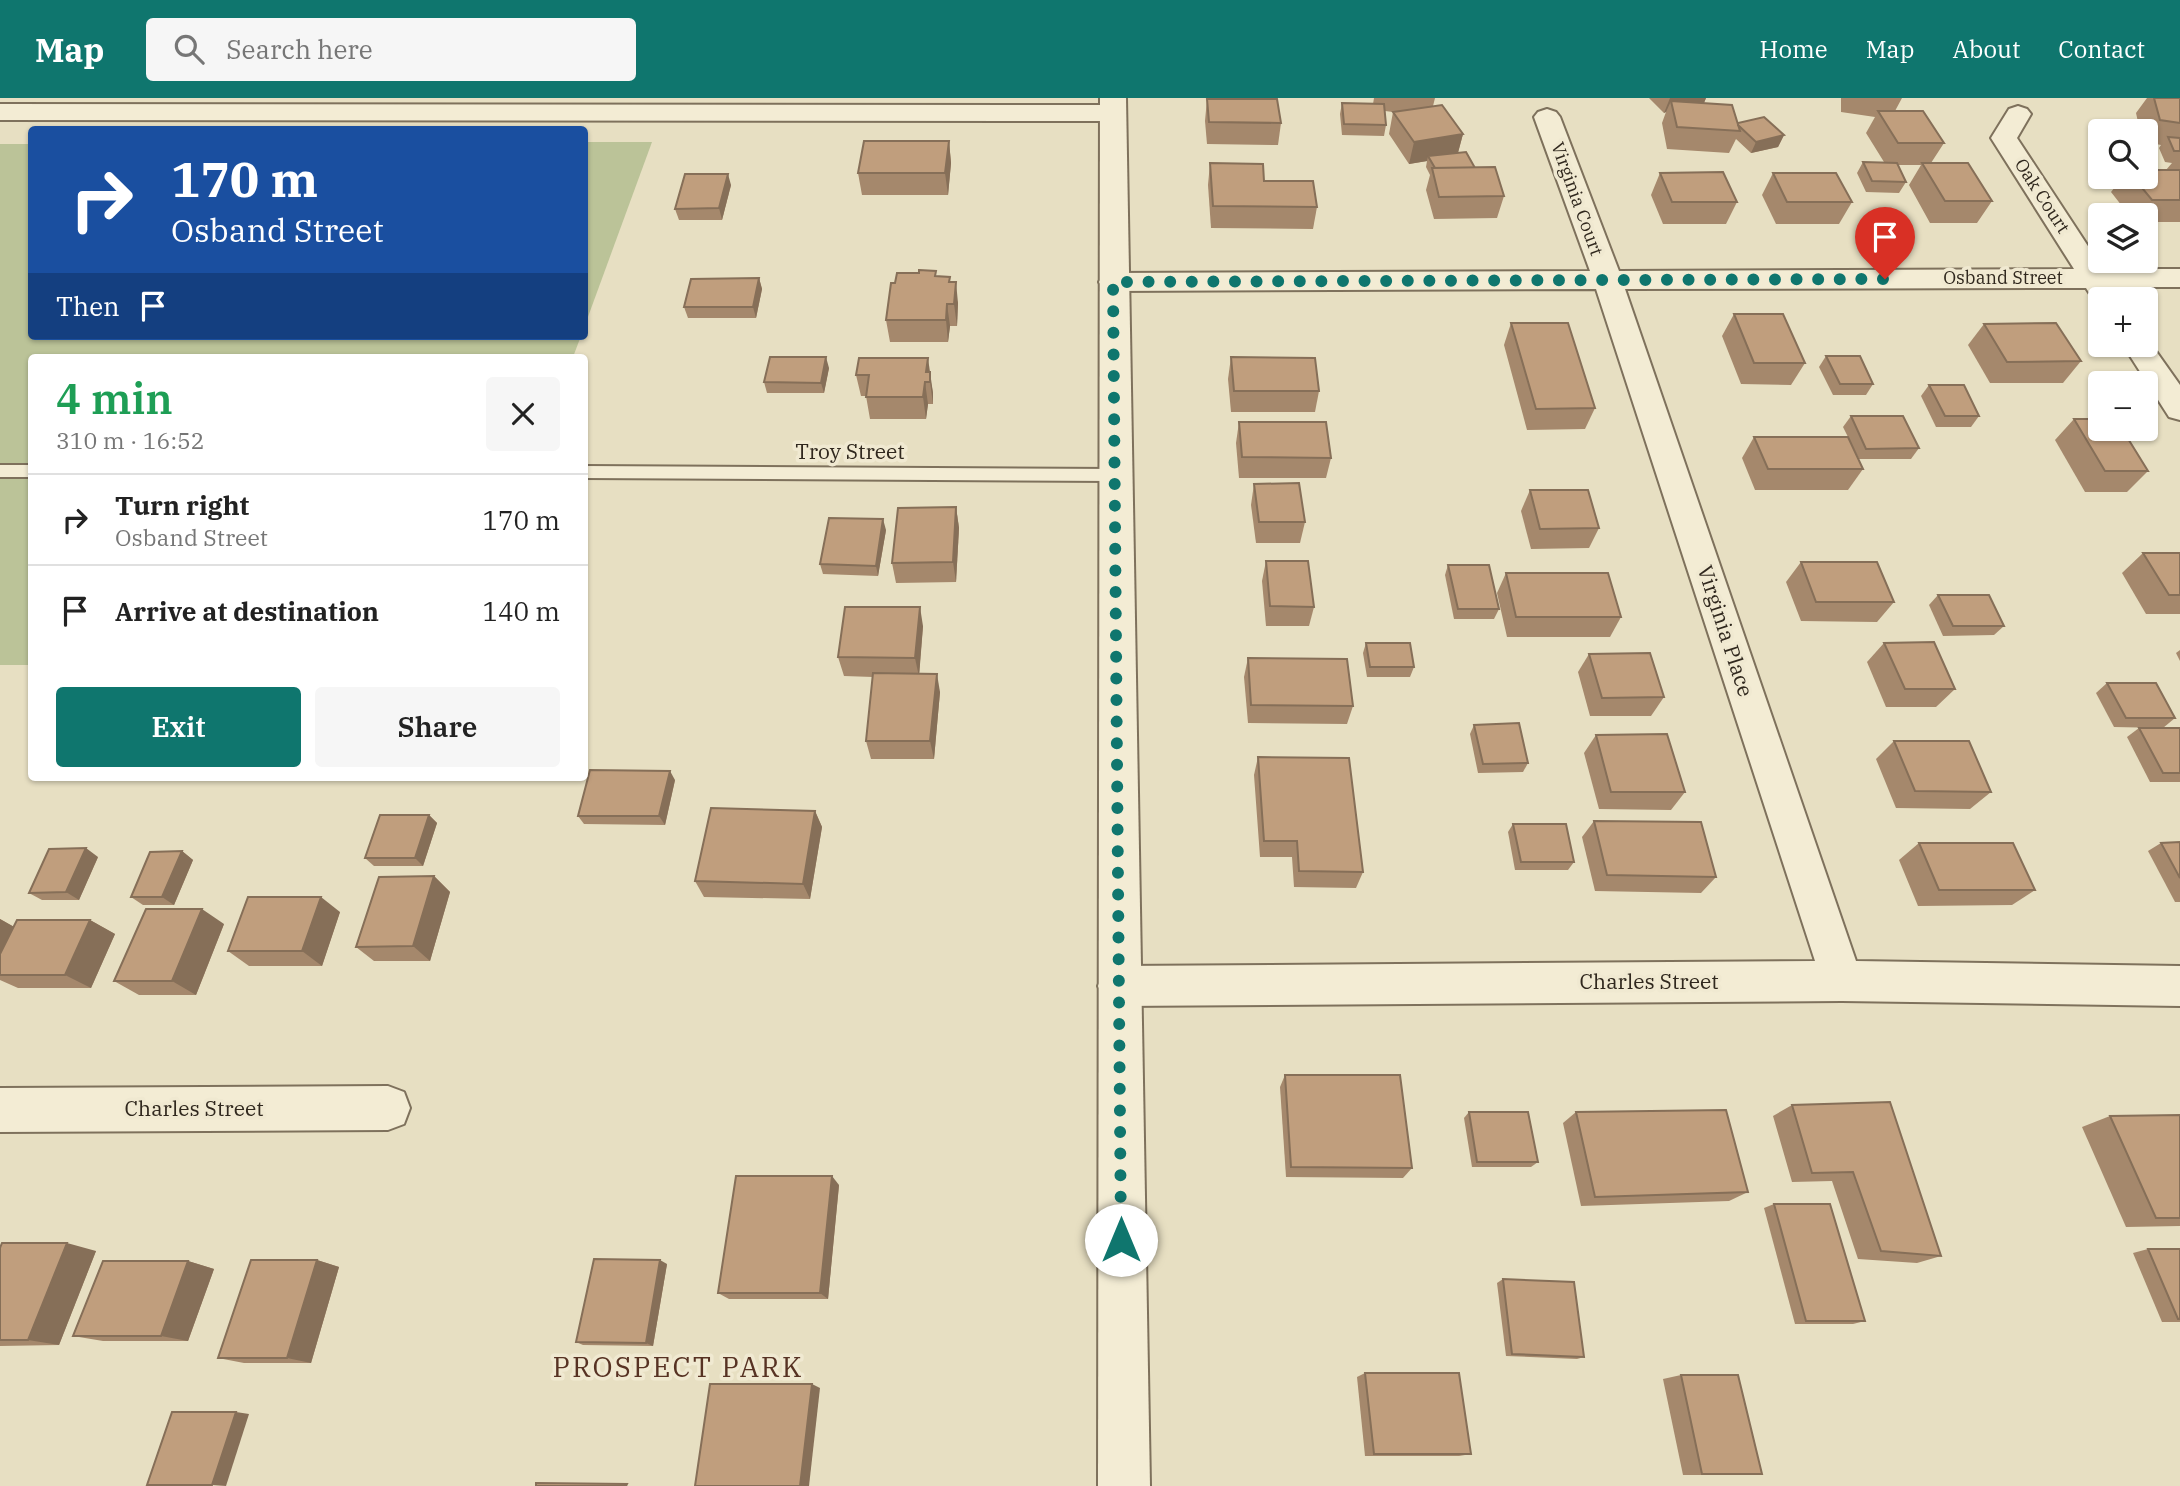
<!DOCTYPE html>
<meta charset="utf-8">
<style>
:root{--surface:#fff;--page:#f6f6f6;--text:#222;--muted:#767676;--line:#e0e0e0;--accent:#0f766e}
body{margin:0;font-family:"IBM Plex Serif",serif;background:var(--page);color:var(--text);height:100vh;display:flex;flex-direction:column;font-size:26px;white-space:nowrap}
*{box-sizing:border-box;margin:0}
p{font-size:23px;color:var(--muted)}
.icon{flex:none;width:38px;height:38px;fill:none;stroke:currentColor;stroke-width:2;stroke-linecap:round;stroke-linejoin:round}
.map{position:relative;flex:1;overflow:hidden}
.side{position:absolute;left:28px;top:256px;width:560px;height:427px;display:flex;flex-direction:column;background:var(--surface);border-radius:7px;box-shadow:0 2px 5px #0004}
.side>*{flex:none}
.banner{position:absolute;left:28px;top:28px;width:560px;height:214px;border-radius:7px;box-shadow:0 2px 5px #0004;background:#1a4fa0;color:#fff;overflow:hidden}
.controls{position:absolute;left:2088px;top:21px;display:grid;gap:14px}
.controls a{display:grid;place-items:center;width:70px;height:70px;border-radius:7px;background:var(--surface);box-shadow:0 2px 5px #0004;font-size:35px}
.pin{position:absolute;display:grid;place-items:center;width:60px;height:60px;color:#fff;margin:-72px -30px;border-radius:50% 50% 50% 0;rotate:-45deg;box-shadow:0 0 7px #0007}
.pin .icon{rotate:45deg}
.me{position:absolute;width:77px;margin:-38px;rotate:0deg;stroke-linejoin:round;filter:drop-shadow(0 0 5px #0008)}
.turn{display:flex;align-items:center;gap:24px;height:147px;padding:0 28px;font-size:32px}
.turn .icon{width:91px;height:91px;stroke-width:2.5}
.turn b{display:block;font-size:49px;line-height:60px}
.then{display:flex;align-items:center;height:66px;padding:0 28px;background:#0003;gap:14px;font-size:26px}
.round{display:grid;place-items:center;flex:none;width:74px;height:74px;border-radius:7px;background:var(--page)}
.overview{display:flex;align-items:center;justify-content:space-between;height:119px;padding:0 28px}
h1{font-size:42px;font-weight:600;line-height:52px;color:#1e9e55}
.cta{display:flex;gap:14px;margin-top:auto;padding:14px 28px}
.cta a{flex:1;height:80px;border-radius:7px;background:var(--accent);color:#fff;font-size:28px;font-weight:600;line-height:80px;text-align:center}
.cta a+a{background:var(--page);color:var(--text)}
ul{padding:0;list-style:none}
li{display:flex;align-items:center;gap:21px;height:91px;padding:0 28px;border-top:2px solid var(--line)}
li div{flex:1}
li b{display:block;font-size:26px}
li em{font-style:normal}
header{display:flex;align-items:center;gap:42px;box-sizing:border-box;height:98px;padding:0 35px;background:var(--accent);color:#fff}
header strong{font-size:33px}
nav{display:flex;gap:38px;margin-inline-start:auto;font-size:24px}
.search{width:490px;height:63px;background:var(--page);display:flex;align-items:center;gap:18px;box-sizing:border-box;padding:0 24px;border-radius:7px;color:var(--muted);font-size:26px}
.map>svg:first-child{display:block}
.green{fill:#bbc398}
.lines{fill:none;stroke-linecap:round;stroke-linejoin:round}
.service-casing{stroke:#7e715c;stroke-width:4}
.minor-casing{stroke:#7e715c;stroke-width:4}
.tertiary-casing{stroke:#7e715c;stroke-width:4}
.service{fill:#f3ecd4;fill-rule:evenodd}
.minor{fill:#f3ecd4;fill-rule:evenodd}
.tertiary{fill:#f3ecd4;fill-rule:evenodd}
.wall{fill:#a5886c}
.shaded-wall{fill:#866f58}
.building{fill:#c09e7d;stroke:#866f58;stroke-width:2}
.route{stroke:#0f766e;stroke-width:12;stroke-dasharray:0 21.6}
.labels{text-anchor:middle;stroke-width:7;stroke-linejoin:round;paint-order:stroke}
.far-street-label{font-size:18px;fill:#30281e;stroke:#f0e9d1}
.street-label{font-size:21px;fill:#30281e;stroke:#f0e9d1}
.near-neighbourhood-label{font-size:28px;letter-spacing:2px;fill:#573223;stroke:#f0e9d1}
</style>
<header>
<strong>Map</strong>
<div class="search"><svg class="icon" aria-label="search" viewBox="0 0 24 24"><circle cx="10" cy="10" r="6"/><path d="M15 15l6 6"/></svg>Search here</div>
<nav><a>Home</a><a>Map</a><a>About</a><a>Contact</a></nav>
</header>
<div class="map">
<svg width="2180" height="1388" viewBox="0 0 2180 1388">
<rect width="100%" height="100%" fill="#e7dfc2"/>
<g class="green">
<polygon points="585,44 652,44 585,227 584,44"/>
<polygon points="0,46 31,46 32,238 581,238 573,259 32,259 31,567 0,567"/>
</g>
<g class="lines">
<defs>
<g id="service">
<rect x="0" y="367" width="32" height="12"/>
<polygon points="584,368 1115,371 1123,377 1115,383 584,380"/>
</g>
<g id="minor">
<polygon points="0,6 1113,7 1122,10 1126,15 1122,20 1113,23 0,22"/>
<polygon points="2018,8 2027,11 2031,16 2017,40 2103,171 2180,171 2180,189 2115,189 2120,197 2117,201 2100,201 2100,205 2095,204 2086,190 1625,191 1856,863 2180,868 2180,908 1842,903 1119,908 1104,902 1098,888 1104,874 1119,868 1815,863 1596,191 1113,193 1103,191 1099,184 1103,177 1113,175 1590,173 1534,19 1538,14 1547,11 1556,14 1560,19 1619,173 2074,171 1991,40 2009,11"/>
<polygon points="2146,239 2180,287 2180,322 2169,319 2123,247 2146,247"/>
<polygon points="388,988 404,994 410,1010 404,1026 388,1032 0,1034 0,990"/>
</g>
<polygon id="tertiary" points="1100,0 1126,0 1150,1388 1098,1388"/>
</defs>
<use href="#service" class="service-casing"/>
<use href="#minor" class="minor-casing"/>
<use href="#tertiary" class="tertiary-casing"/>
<use href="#service" class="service"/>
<use href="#minor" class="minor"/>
<use href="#tertiary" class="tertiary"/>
</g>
<g class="wall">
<polygon points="1374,0 1435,0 1433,8 1463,36 1458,55 1475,70 1504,98 1497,120 1434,121 1426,92 1430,77 1426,69 1427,63 1409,66 1389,36 1393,14 1385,13 1386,27 1384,38 1342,37 1340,16 1342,5 1373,6"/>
<polygon points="1649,0 1706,0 1704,5 1738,25 1784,37 1778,49 1751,55 1736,41 1729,55 1667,51 1662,25 1666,14 1664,15"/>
<polygon points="1841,0 1902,0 1895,13 1944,45 1931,65 1992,103 1977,125 1930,125 1909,87 1921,67 1898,67 1906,84 1899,95 1866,94 1857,75 1863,64 1884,64 1866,35 1875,19 1841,14"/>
<polygon points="2147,0 2180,0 2180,124 2146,124 2146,117 2129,117 2111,94 2123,79 2146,79 2166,72 2172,65 2165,64 2159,50 2161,47 2146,44 2146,33 2140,33 2136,15"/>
<polygon points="1207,1 1281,25 1278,47 1207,46 1205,23"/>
<polygon points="949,43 951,65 948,97 862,97 858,75"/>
<polygon points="1210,65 1264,83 1317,109 1313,131 1211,130 1208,87"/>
<polygon points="1660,75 1737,104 1726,126 1663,126 1651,97"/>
<polygon points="1773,75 1852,104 1839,126 1776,126 1762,97"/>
<polygon points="731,87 722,122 679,122 675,111"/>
<polygon points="936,173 936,178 950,184 958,205 957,228 950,228 948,244 890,244 886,222 895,185 919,175"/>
<polygon points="759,180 762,191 756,220 688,220 684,209"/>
<polygon points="1734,216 1805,265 1791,287 1741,286 1722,238"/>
<polygon points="1511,225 1595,310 1585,331 1527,332 1504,247"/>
<polygon points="1984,226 2081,263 2063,285 1990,285 1968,247"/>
<polygon points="1826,258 1873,286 1866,297 1833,297 1819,269"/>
<polygon points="1231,259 1319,293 1315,314 1231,314 1228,281"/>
<polygon points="829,270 824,295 767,295 764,284"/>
<polygon points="929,274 933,295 933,306 928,306 926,321 870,321 866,298 861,298 856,277"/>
<polygon points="1929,287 1979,318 1971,329 1936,329 1921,298"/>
<polygon points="1851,318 1919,350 1911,361 1859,361 1843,329"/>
<polygon points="2074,321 2148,373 2127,394 2085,394 2055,342"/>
<polygon points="1239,324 1331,360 1326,380 1239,380 1236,345"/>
<polygon points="1754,339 1863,371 1848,392 1755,392 1742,360"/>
<polygon points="1254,386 1305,424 1300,445 1256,445 1251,407"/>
<polygon points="1530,392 1599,430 1589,450 1531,451 1521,413"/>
<polygon points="956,409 959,430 956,484 896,485 892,465"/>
<polygon points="886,432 878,478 823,476 820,466"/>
<polygon points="2143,455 2180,455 2180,516 2146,516 2122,475"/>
<polygon points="1266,463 1314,509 1309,528 1266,528 1262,483"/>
<polygon points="1801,464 1894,504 1877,524 1801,523 1786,484"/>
<polygon points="1448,467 1499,511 1494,521 1454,521 1445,477"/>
<polygon points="1506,475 1621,519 1610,539 1507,539 1497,495"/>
<polygon points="1938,497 2004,528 1994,537 1943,538 1929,507"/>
<polygon points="923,528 919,576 940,594 934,661 871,661 866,643 873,579 844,578 838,559"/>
<polygon points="1366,545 1414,569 1410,579 1367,579 1363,555"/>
<polygon points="1884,545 1955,591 1936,609 1886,609 1867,564"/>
<polygon points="2180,552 2180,563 2176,555"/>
<polygon points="1589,556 1664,599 1651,618 1590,618 1578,574"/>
<polygon points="1248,560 1353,608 1347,626 1248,625 1244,579"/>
<polygon points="2107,585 2175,620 2163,630 2114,629 2096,595"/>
<polygon points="1474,627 1528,665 1523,674 1478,675 1470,636"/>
<polygon points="2139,630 2180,630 2180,684 2150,684 2127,639"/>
<polygon points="1596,637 1685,694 1671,712 1599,711 1584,655"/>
<polygon points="1894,643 1991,694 1970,711 1896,710 1876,661"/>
<polygon points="1258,659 1363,774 1356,790 1294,789 1292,759 1260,759 1254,677"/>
<polygon points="675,682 665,727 584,726 578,718"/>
<polygon points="815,713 822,729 810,801 704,799 695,783"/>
<polygon points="429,717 437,725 423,768 374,768 365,760"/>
<polygon points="1594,723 1716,779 1701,795 1595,793 1582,739"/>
<polygon points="1513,726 1574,764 1568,772 1515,772 1508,734"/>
<polygon points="2180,744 2180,804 2175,804 2148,753 2161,745"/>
<polygon points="1919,745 2035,792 2012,807 1918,808 1899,762"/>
<polygon points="182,753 193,762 174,807 143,807 131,799"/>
<polygon points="98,759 79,802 42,802 29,795"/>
<polygon points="434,778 450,794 430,863 374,863 356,849"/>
<polygon points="340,814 322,868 249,868 228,853"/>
<polygon points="0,821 14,829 90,822 115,836 91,890 18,890 0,882"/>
<polygon points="224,826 196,897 139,897 114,883"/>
<polygon points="1285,977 1412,1070 1403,1080 1286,1079 1280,989"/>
<polygon points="1792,1007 1941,1158 1917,1165 1858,1161 1832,1083 1792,1084 1773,1018"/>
<polygon points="1469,1014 1538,1064 1531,1069 1472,1069 1464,1020"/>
<polygon points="1576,1014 1748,1094 1729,1103 1581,1108 1563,1025"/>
<polygon points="2180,1017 2180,1128 2126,1129 2082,1029 2110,1018"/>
<polygon points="839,1087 828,1201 729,1201 718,1195"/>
<polygon points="1774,1106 1865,1223 1853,1226 1795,1226 1764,1110"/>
<polygon points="0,1150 96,1153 59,1247 0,1248"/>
<polygon points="2148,1151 2180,1151 2180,1224 2162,1224 2133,1155"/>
<polygon points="317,1162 339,1169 311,1265 244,1265 218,1260"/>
<polygon points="188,1163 214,1171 188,1243 103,1243 73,1238"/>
<polygon points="667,1166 653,1248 583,1247 576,1244"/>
<polygon points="1503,1181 1584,1259 1577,1261 1506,1258 1497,1185"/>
<polygon points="1365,1275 1471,1356 1459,1358 1365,1358 1357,1279"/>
<polygon points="1681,1277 1762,1376 1741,1377 1683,1377 1663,1281"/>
</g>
<g class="shaded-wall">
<polygon points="1670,0 1706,0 1703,7 1671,3 1666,14 1664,15"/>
<polygon points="1463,36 1457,58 1428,58 1427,63 1409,66 1414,44"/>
<polygon points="1784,37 1778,49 1751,55 1756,44"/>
<polygon points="949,43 951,65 948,97 945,75"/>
<polygon points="728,76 731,87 722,122 719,110"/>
<polygon points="759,180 762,191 756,220 753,209"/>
<polygon points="956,184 958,205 957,228 954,206"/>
<polygon points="947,206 950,228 948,244 946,222"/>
<polygon points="826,259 829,270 824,295 821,285"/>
<polygon points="928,260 933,295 933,306 930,284 926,274"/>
<polygon points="925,284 928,306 926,321 923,299"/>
<polygon points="956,409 959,430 956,484 953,464"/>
<polygon points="883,421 886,432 878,478 876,468"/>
<polygon points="920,509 923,528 919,579 915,560"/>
<polygon points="937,576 940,594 934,661 930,643"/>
<polygon points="670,673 675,682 665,727 659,718"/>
<polygon points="815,713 822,729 810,801 803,786"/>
<polygon points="429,717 437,725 423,768 415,760"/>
<polygon points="86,750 98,759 79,802 66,794"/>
<polygon points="182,753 193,762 174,807 162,799"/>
<polygon points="434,778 450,794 430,863 413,848"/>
<polygon points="321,799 340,814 322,868 302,853"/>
<polygon points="202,811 224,826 196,897 172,883"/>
<polygon points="0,821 16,830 0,863"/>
<polygon points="90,822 115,836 91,890 65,877"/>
<polygon points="832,1078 839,1087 828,1201 820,1195"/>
<polygon points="67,1145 96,1153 59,1247 28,1242"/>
<polygon points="317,1162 339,1169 311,1265 287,1260"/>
<polygon points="660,1162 667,1166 653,1248 646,1245"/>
<polygon points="188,1163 214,1171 188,1243 161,1238"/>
<polygon points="812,1286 820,1290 809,1388 800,1388"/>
<polygon points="236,1314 249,1316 226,1388 212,1387"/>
</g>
<g class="building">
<polygon points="2154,0 2180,0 2180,25 2160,22"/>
<polygon points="1207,1 1277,1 1281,25 1209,24"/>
<polygon points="1671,3 1732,7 1740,33 1677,29"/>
<polygon points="1342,5 1384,6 1386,27 1344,26"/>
<polygon points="1442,7 1463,36 1414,44 1393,14"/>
<polygon points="1878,13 1923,13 1944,45 1898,45"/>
<polygon points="1764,19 1784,37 1756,44 1738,27 1738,25"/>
<polygon points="2168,39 2180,40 2180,53 2174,53"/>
<polygon points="864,43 949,43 945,75 858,75"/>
<polygon points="1466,54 1475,70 1435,70 1428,58"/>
<polygon points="1863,64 1897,65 1906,84 1872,83"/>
<polygon points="1210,65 1263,66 1264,83 1313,83 1317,109 1213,108"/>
<polygon points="1922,65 1968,65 1992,103 1945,103"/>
<polygon points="1495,69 1504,98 1439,99 1432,70"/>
<polygon points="2146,72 2180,72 2180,102 2152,102 2133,79 2146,79"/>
<polygon points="1723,74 1737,104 1672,104 1660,75"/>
<polygon points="1773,75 1836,75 1852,104 1787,104"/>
<polygon points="685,76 728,76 719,110 675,111"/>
<polygon points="919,172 936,173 935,178 950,179 949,184 956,184 954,206 947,206 946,222 886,222 891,185 895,185 897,175 919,175"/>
<polygon points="759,180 753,209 684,209 691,181"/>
<polygon points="1734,216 1783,216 1805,265 1754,265"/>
<polygon points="1511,225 1568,225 1595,310 1536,311"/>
<polygon points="2056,225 2081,263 2007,264 1984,226"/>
<polygon points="1826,258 1860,258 1873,286 1840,286"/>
<polygon points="770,259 826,259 821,285 764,284"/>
<polygon points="1231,259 1315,260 1319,293 1234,293"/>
<polygon points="859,260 928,260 926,274 930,274 930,284 925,284 923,299 866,299 869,277 856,277"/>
<polygon points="1929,287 1964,287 1979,318 1945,318"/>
<polygon points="1851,318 1903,318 1919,350 1866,351"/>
<polygon points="2074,321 2100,321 2100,331 2122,331 2148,373 2105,373"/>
<polygon points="1239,324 1326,324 1331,360 1242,359"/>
<polygon points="1754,339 1848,339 1863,371 1768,371"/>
<polygon points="1299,385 1305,424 1259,424 1254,386"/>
<polygon points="1530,392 1588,392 1599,430 1540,431"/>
<polygon points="956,409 953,464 892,465 898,410"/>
<polygon points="829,420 883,421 876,468 820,466"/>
<polygon points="2143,455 2180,455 2180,497 2169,497"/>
<polygon points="1266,463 1308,463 1314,509 1270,508"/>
<polygon points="1801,464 1877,464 1894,504 1816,504"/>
<polygon points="1448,467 1489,467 1499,511 1458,511"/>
<polygon points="1506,475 1608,475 1621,519 1516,519"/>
<polygon points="1938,497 1989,497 2004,528 1953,528"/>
<polygon points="845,509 920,509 915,560 838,559"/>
<polygon points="1934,544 1955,591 1905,591 1884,545"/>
<polygon points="1366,545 1410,545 1414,569 1370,569"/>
<polygon points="1650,555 1664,599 1602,600 1589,556"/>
<polygon points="1248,560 1347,561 1353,608 1251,607"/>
<polygon points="873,575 937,576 930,643 866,643"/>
<polygon points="2107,585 2156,585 2175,620 2126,620"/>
<polygon points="1519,625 1528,665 1483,666 1474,627"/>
<polygon points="2139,630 2180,630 2180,675 2163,675"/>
<polygon points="1667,636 1685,694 1611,694 1596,637"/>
<polygon points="1894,643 1969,643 1991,694 1915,693"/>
<polygon points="1258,659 1349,660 1363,774 1299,773 1297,743 1264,743"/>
<polygon points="590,672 670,673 659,718 578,718"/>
<polygon points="711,710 815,713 803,786 695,783"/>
<polygon points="380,717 429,717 415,760 365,760"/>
<polygon points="1594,723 1701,724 1716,779 1607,777"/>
<polygon points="1513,726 1566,726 1574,764 1521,764"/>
<polygon points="2180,744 2180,780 2161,745"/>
<polygon points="1919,745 2013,745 2035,792 1939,792"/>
<polygon points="86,750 66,794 29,795 49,751"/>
<polygon points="182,753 162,799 131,799 150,754"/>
<polygon points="434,778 413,848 356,849 379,779"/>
<polygon points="248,799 321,799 302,853 228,853"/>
<polygon points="146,811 202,811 172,883 114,883"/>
<polygon points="17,822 90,822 65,877 0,877 0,856"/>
<polygon points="1285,977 1400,977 1412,1070 1291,1069"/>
<polygon points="1890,1004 1941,1158 1881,1153 1853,1074 1812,1075 1792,1007"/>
<polygon points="1726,1012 1748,1094 1595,1099 1576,1014"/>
<polygon points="1469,1014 1528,1014 1538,1064 1477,1064"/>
<polygon points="2180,1017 2180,1120 2156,1120 2110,1018"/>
<polygon points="736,1078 832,1078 820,1195 718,1195"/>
<polygon points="1774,1106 1830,1106 1865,1223 1806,1223"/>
<polygon points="2,1145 67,1145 28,1242 0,1242 0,1150"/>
<polygon points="2148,1151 2180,1151 2180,1221 2178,1221"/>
<polygon points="594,1161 660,1162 646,1245 576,1244"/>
<polygon points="251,1162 317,1162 287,1260 218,1260"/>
<polygon points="103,1163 188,1163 161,1238 73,1238"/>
<polygon points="1503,1181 1574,1184 1584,1259 1512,1256"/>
<polygon points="1365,1275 1459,1275 1471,1356 1374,1356"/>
<polygon points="1681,1277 1738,1277 1762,1376 1702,1376"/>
<polygon points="710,1286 812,1286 800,1388 695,1388"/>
<polygon points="172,1314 236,1314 212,1387 147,1387"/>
<polygon points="536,1385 627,1386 626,1388 536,1388"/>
</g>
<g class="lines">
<polyline class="route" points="1121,1142 1113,184 1885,181"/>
</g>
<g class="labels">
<g class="far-street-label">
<text transform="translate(2042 98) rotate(57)" y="6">Oak Court</text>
<text transform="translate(1577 101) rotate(70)" y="6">Virginia Court</text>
<text x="2003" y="186">Osband Street</text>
</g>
<g class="street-label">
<text x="850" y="361">Troy Street</text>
<text transform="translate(1725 533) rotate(72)" y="7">Virginia Place</text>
<text x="1649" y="891">Charles Street</text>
<text x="194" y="1018">Charles Street</text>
</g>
<g class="near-neighbourhood-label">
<text x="678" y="1279">PROSPECT PARK</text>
</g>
</g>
</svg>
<div class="controls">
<a><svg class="icon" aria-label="search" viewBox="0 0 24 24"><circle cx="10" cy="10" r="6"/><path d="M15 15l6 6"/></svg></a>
<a><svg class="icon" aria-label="layers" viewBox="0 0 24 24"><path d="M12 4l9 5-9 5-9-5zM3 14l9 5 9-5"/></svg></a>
<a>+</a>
<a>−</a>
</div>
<div class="pin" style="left:1885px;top:181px;background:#d93025"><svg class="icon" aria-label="arrive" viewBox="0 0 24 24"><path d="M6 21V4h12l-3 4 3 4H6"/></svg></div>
<svg class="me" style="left:1121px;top:1142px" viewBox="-20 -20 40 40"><circle r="19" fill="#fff"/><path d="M0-13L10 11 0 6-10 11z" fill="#0f766e"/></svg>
<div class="banner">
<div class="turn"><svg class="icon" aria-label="right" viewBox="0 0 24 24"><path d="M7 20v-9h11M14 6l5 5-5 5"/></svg><div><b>170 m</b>Osband Street</div></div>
<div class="then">Then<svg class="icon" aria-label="arrive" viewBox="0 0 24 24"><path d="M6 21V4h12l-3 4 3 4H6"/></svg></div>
</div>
<section class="side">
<div class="overview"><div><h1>4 min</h1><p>310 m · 16:52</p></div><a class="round"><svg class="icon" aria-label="close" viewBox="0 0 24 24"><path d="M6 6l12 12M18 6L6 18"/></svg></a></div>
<ul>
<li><svg class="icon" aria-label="right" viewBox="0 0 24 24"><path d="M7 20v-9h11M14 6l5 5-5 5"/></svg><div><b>Turn right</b><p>Osband Street</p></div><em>170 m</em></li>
<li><svg class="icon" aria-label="arrive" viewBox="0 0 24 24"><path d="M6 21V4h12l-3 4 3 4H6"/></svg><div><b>Arrive at destination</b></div><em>140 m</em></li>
</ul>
<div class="cta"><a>Exit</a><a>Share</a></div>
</section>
</div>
